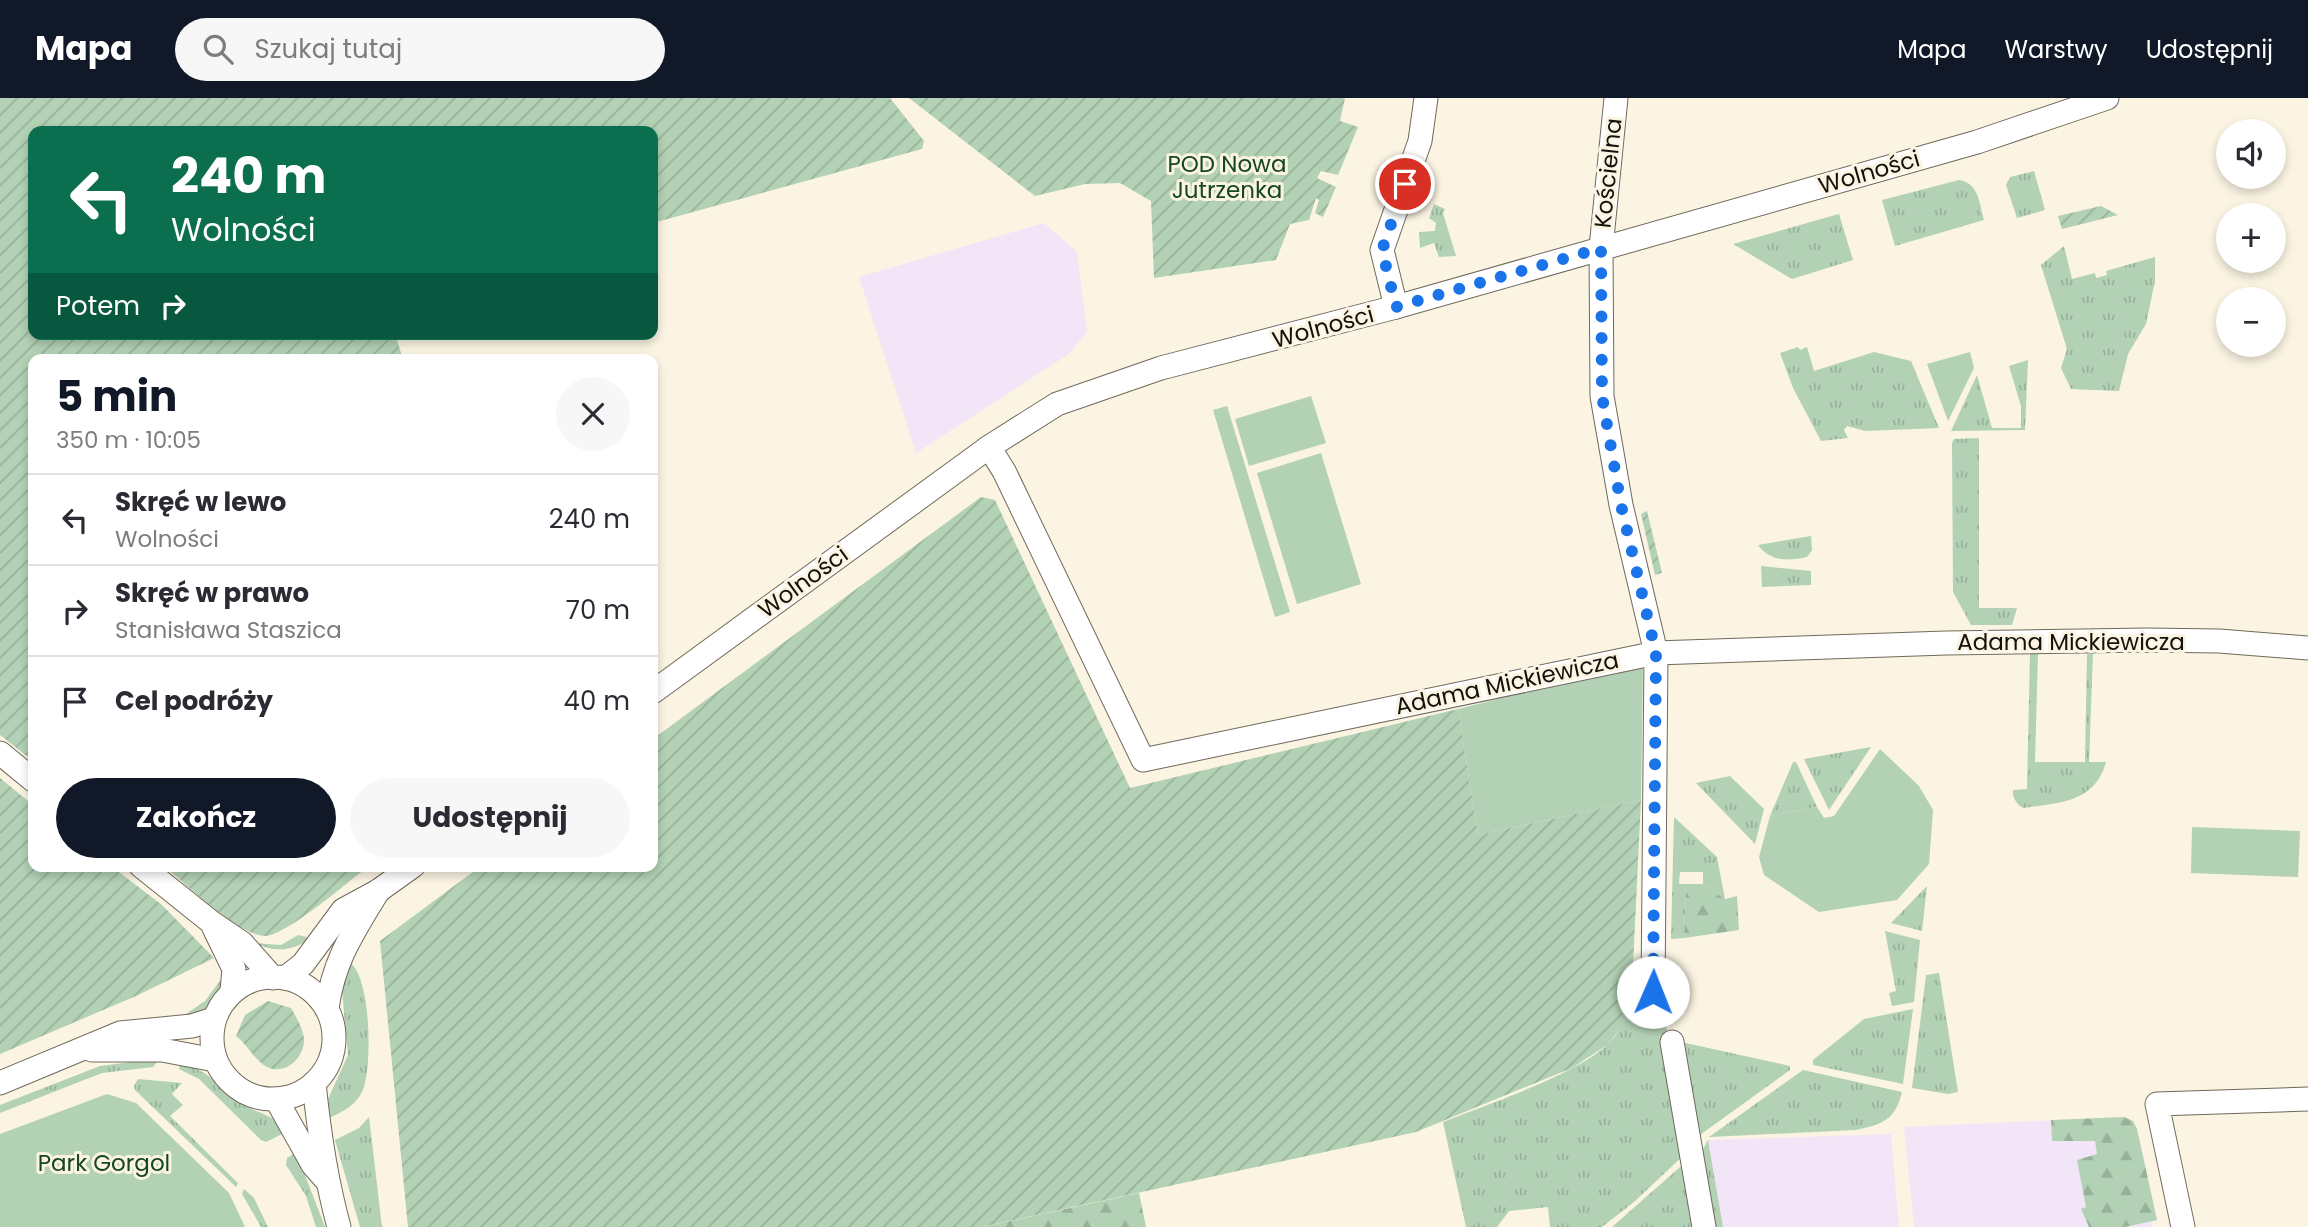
<!DOCTYPE html>
<html lang="pl">
<meta charset="utf-8">
<style>
:root{--surface:#fff;--page:#f7f7f7;--text:#2b2b33;--muted:#7c7c81;--line:#e1e1e2;--accent:#111827}
body{margin:0;font-family:Poppins,sans-serif;background:var(--page);color:var(--text);height:100vh;display:flex;flex-direction:column;font-size:26px;white-space:nowrap}
*{box-sizing:border-box;margin:0}
p{font-size:23px;color:var(--muted)}
.icon{flex:none;width:38px;height:38px;fill:none;stroke:currentColor;stroke-width:2;stroke-linecap:round;stroke-linejoin:round}
.map{position:relative;flex:1;overflow:hidden}
.drawer{position:absolute;left:28px;top:256px;width:630px;height:518px;display:flex;flex-direction:column;background:var(--surface);border-radius:14px;box-shadow:0 4px 10px #0003}
.drawer>*{flex:none}
.hud{position:absolute;left:28px;top:28px;width:630px;height:214px;border-radius:14px;box-shadow:0 4px 10px #0003;background:#0b6e4f;color:#fff;overflow:hidden}
.controls{position:absolute;left:2216px;top:21px;display:grid;gap:14px}
.controls a{display:grid;place-items:center;width:70px;height:70px;border-radius:50%;background:var(--surface);box-shadow:0 4px 10px #0003;font-size:35px}
.pin{position:absolute;display:grid;place-items:center;width:60px;height:60px;color:#fff;margin:-30px;border:4px solid #fff;border-radius:50%;box-shadow:0 2px 7px #0007}
.me{position:absolute;width:77px;margin:-38px;rotate:1deg;stroke-linejoin:round;filter:drop-shadow(0 0 5px #0008)}
.turn{display:flex;align-items:center;gap:24px;height:147px;padding:0 28px;font-size:32px}
.turn .icon{width:91px;height:91px;stroke-width:2.5}
.turn b{display:block;font-size:49px;line-height:60px}
.then{display:flex;align-items:center;height:66px;padding:0 28px;background:#0003;gap:14px;font-size:26px}
.round{display:grid;place-items:center;flex:none;width:74px;height:74px;border-radius:37px;background:var(--page)}
.summary{display:flex;align-items:center;justify-content:space-between;height:119px;padding:0 28px}
h1{font-size:42px;font-weight:700;line-height:52px;color:var(--accent)}
.button{display:flex;gap:14px;margin-top:auto;padding:14px 28px}
.button a{flex:1;height:80px;border-radius:42px;background:var(--accent);color:#fff;font-size:28px;font-weight:700;line-height:80px;text-align:center}
.button a+a{background:var(--page);color:var(--text)}
ul{padding:0;list-style:none}
li{display:flex;align-items:center;gap:21px;height:91px;padding:0 28px;border-top:2px solid var(--line)}
li div{flex:1}
li b{display:block;font-size:26px}
li em{font-style:normal}
header{display:flex;align-items:center;gap:42px;box-sizing:border-box;height:98px;padding:0 35px;background:var(--accent);color:#fff}
header strong{font-size:33px}
nav{display:flex;gap:38px;margin-inline-start:auto;font-size:24px}
.search{width:490px;height:63px;background:var(--page);display:flex;align-items:center;gap:18px;box-sizing:border-box;padding:0 24px;border-radius:38px;color:var(--muted);font-size:26px}
.map>svg:first-child{display:block}
.education{fill:#f3e5f8}
.grass{fill:url(#grass-tufts)}
.forest{fill:url(#forest-firs)}
.park{fill:#b2d1b5}
.garden{fill:url(#garden-furrows)}
.lines{fill:none;stroke-linecap:round;stroke-linejoin:round}
.minor-casing{stroke:#70695b;stroke-width:25}
.minor{stroke:#fff;stroke-width:23}
.route{stroke:#1a73e8;stroke-width:12;stroke-dasharray:0 21.6}
.labels{text-anchor:middle;stroke-width:6;stroke-linejoin:round;paint-order:stroke}
.park-label{font-size:23px;fill:#154721;stroke:#fbf4e3}
.street-label{font-size:23px;fill:#13110b;stroke:#fbf4e3}
</style>
<header>
<strong>Mapa</strong>
<div class="search"><svg class="icon" aria-label="search" viewBox="0 0 24 24"><circle cx="10" cy="10" r="6"/><path d="M15 15l6 6"/></svg>Szukaj tutaj</div>
<nav><a>Mapa</a><a>Warstwy</a><a>Udostępnij</a></nav>
</header>
<div class="map">
<svg width="2308" height="1129" viewBox="0 0 2308 1129">
<defs>
<pattern id="grass-tufts" width="24" height="20" patternUnits="userSpaceOnUse" patternTransform="scale(1.75)"><rect width="24" height="20" fill="#b2d1b5"/><path d="M3 7l-1-3M5 7V3M7 7l1-3M15 17l-1-3M17 17v-4M19 17l1-3" fill="none" stroke="#98b29a"/></pattern>
<pattern id="forest-firs" width="22" height="20" patternUnits="userSpaceOnUse" patternTransform="scale(1.75)"><rect width="22" height="20" fill="#b2d1b5"/><path d="M5 1l3.5 6h-7zM16 11l3.5 6h-7z" fill="#98b29a"/></pattern>
<pattern id="garden-furrows" width="10" height="10" patternUnits="userSpaceOnUse" patternTransform="scale(1.75)"><rect width="10" height="10" fill="#b2d1b5"/><path d="M-1 1l2-2M0 10L10 0M9 11l2-2" fill="none" stroke="#98b29a"/></pattern>
</defs>
<rect width="100%" height="100%" fill="#fbf4e3"/>
<g class="education">
<polygon points="1044,125 1077,154 1087,234 1069,256 916,355 859,179"/>
<polygon points="2124,1019 2133,1023 2137,1031 2157,1122 2151,1124 2151,1129 1914,1129 1904,1029"/>
<polygon points="1891,1036 1899,1129 1723,1129 1708,1042"/>
</g>
<g class="grass">
<polygon points="2034,73 2045,112 2017,120 2006,87 2010,79"/>
<path d="M1959 82C1979 85 1979 105 1984 122L1895 148 1882 102Z"/>
<polygon points="1434,106 1445,111 1443,115 1456,158 1439,159 1434,145 1420,150 1419,134 1435,133 1436,125 1429,120"/>
<polygon points="1839,116 1853,162 1792,181 1733,146"/>
<polygon points="2064,148 2072,181 2095,175 2096,180 2107,177 2106,173 2155,159 2155,183 2146,226 2128,256 2119,293 2071,291 2061,270 2067,251 2041,167"/>
<polygon points="1798,249 1800,252 1807,249 1814,273 1874,254 1911,263 1939,330 1865,333 1847,328 1844,332 1848,340 1821,343 1793,290 1780,255"/>
<polygon points="2028,262 2025,332 1951,333 1977,277 1992,330 2021,330 2021,308 2009,268"/>
<polygon points="1979,340 1979,510 2017,510 2012,527 1971,527 1953,494 1952,345 1954,341"/>
<path d="M1811 438 1812 452 1807 459C1788 463 1771 464 1758 447Z"/>
<polygon points="1761,468 1811,473 1811,487 1762,489"/>
<path d="M2030 555H2038L2035 664H2085L2087 556 2093 555 2089 664H2106C2095 705 2058 705 2023 710 2017 706 2012 700 2013 692L2027 691Z"/>
<polygon points="1871,649 1829,712 1804,661"/>
<polygon points="1793,664 1796,664 1817,709 1770,718"/>
<polygon points="1730,678 1764,711 1755,746 1696,685"/>
<polygon points="1674,719 1717,759 1725,801 1703,786 1703,774 1680,774 1679,786 1686,786 1684,840 1671,841"/>
<polygon points="1927,788 1922,833 1891,825"/>
<polygon points="1885,833 1920,842 1914,904 1892,908 1889,895 1896,893"/>
<path d="M298 837 311 840C293 853 275 855 255 845L281 847Z"/>
<path d="M350 865C371 878 373 972 362 994 355 1008 342 1014 329 1020L328 1001 348 957 342 892Z"/>
<polygon points="1939,875 1958,994 1948,996 1912,990 1926,877"/>
<polygon points="222,880 225,894 209,913 183,918 205,903"/>
<path d="M1631 908 1664 914 1686 1055 1634 1104 1602 1129H1550L1548 1109 1509 1113 1497 1129H1466L1443 1024C1485 1007 1579 976 1609 945 1620 934 1625 922 1631 908Z"/>
<polygon points="1913,911 1903,986 1813,967 1813,962 1864,921"/>
<polygon points="1681,944 1790,968 1790,972 1693,1042"/>
<polygon points="132,964 157,964 153,969 102,975 0,1015 0,1007 100,968"/>
<path d="M180 965C213 974 215 987 240 1004 260 1018 268 1013 288 1033L266 1044 261 1042 199 981 179 971Z"/>
<path d="M1803 972 1902 994C1895 1022 1883 1026 1856 1032L1709 1039Z"/>
<polygon points="138,981 182,985 172,996 183,1007 170,1018 238,1085 236,1089 135,992 134,988"/>
<polygon points="369,1019 382,1129 360,1129 335,1042 359,1030"/>
<polygon points="1708,1042 1723,1129 1708,1129 1697,1062"/>
<polygon points="296,1054 325,1129 316,1129 306,1098 286,1067 287,1060"/>
<polygon points="1688,1062 1700,1129 1612,1129"/>
<polygon points="244,1091 254,1100 268,1129 261,1129 242,1096"/>
</g>
<g class="forest">
<polygon points="1686,786 1703,786 1725,801 1737,798 1739,832 1684,840"/>
<polygon points="2124,1019 2133,1023 2137,1031 2157,1122 2125,1129 2089,1129 2081,1111 2086,1109 2077,1062 2097,1056 2095,1043 2052,1043 2051,1022"/>
<polygon points="1139,1095 1146,1129 982,1129"/>
</g>
<g class="park">
<polygon points="1970,254 1974,270 1948,323 1927,266"/>
<polygon points="1311,298 1326,345 1249,368 1235,321"/>
<polygon points="1227,308 1290,514 1275,519 1213,312"/>
<polygon points="1321,355 1361,486 1297,506 1257,375"/>
<polygon points="1643,565 1641,702 1478,737 1458,611"/>
<polygon points="1880,651 1919,688 1933,712 1929,766 1897,802 1819,814 1764,777 1759,759 1770,718 1817,709 1824,720 1834,718"/>
<polygon points="2192,729 2300,733 2298,779 2191,775"/>
<polygon points="107,996 136,1005 229,1095 245,1129 0,1129 0,1036"/>
</g>
<g class="garden">
<polygon points="0,0 890,0 924,43 922,51 653,125 653,33 33,33 33,236 395,236 403,261 33,261 33,663 0,637"/>
<polygon points="909,0 1345,0 1340,23 1358,29 1338,77 1321,73 1317,80 1336,89 1323,119 1315,115 1319,102 1316,100 1309,122 1290,126 1276,162 1154,180 1151,103 1120,85 1085,86 1035,98"/>
<polygon points="2101,108 2118,117 2062,131 2058,118"/>
<polygon points="981,399 995,402 1130,690 1458,611 1478,737 1641,702 1631,908 1622,929 1607,947 1572,970 1416,1034 982,1129 408,1129 380,843 481,768 653,768 653,641"/>
<polygon points="1647,413 1662,475 1655,477 1641,416"/>
<polygon points="0,680 33,707 33,768 111,768 162,807 214,860 136,898 0,956"/>
<path d="M164 768H369C349 783 288 836 266 838 240 839 185 785 164 768Z"/>
<path d="M268 903 291 910C296 919 303 930 304 941 305 959 286 978 267 969 254 962 248 947 236 938L245 917Z"/>
</g>
<g class="lines">
<defs>
<g id="minor">
<polyline points="1616,0 1601,150 1602,298 1621,407 1656,555 1653,894"/>
<polyline points="1396,209 1382,152 1420,43 1426,0"/>
<polyline points="989,349 1004,373 1143,662 1656,555 1946,545 2147,542 2219,543 2308,550"/>
<polyline points="653,594 989,349 1057,306 1161,270 1396,209 1977,44 2107,0"/>
<polyline points="0,655 33,682"/>
<polyline points="141,768 211,824 242,845 273,880"/>
<polyline points="214,830 234,871 232,893"/>
<circle cx="273" cy="940" r="61"/>
<polyline points="285,880 303,866 343,812 378,793 413,768"/>
<path d="M327 910C334 861 353 835 378 793"/>
<polyline points="1672,944 1704,1129"/>
<polyline points="92,952 162,952 215,962"/>
<polyline points="0,985 120,935 192,928 214,921"/>
<path d="M314 985C319 1034 326 1082 339 1129"/>
<polyline points="276,1001 313,1067 327,1083"/>
<polyline points="2183,1129 2157,1006 2308,1001"/>
</g>
</defs>
<use href="#minor" class="minor-casing"/>
<use href="#minor" class="minor"/>
</g>
<g class="lines">
<polyline class="route" points="1405,86 1382,152 1396,209 1601,150 1602,298 1621,407 1656,555 1653,894"/>
</g>
<g class="labels">
<g class="park-label">
<text x="1227" y="74">POD Nowa<tspan x="1227" dy="26">Jutrzenka</tspan></text>
<text x="104" y="1073">Park Gorgol</text>
</g>
<g class="street-label">
<text transform="translate(1869 74) rotate(-16)" y="8">Wolności</text>
<text transform="translate(1608 75) rotate(-84)" y="8">Kościelna</text>
<text transform="translate(1323 229) rotate(-15)" y="8">Wolności</text>
<text transform="translate(803 484) rotate(-36)" y="8">Wolności</text>
<text x="2071" y="552">Adama Mickiewicza</text>
<text transform="translate(1507 585) rotate(-12)" y="8">Adama Mickiewicza</text>
</g>
</g>
</svg>
<div class="controls">
<a><svg class="icon" aria-label="sound" viewBox="0 0 24 24"><path d="M4 9h4l5-4v14l-5-4H4zM17 9q2 3 0 6"/></svg></a>
<a>+</a>
<a>−</a>
</div>
<div class="pin" style="left:1405px;top:86px;background:#d93025"><svg class="icon" aria-label="arrive" viewBox="0 0 24 24"><path d="M6 21V4h12l-3 4 3 4H6"/></svg></div>
<svg class="me" style="left:1653px;top:894px" viewBox="-20 -20 40 40"><circle r="19" fill="#fff"/><path d="M0-13L10 11 0 6-10 11z" fill="#1a73e8"/></svg>
<div class="hud">
<div class="turn"><svg class="icon" aria-label="left" viewBox="0 0 24 24"><path d="M17 20v-9H6M10 6l-5 5 5 5"/></svg><div><b>240 m</b>Wolności</div></div>
<div class="then">Potem<svg class="icon" aria-label="right" viewBox="0 0 24 24"><path d="M7 20v-9h11M14 6l5 5-5 5"/></svg></div>
</div>
<section class="drawer">
<div class="summary"><div><h1>5 min</h1><p>350 m · 10:05</p></div><a class="round"><svg class="icon" aria-label="close" viewBox="0 0 24 24"><path d="M6 6l12 12M18 6L6 18"/></svg></a></div>
<ul>
<li><svg class="icon" aria-label="left" viewBox="0 0 24 24"><path d="M17 20v-9H6M10 6l-5 5 5 5"/></svg><div><b>Skręć w lewo</b><p>Wolności</p></div><em>240 m</em></li>
<li><svg class="icon" aria-label="right" viewBox="0 0 24 24"><path d="M7 20v-9h11M14 6l5 5-5 5"/></svg><div><b>Skręć w prawo</b><p>Stanisława Staszica</p></div><em>70 m</em></li>
<li><svg class="icon" aria-label="arrive" viewBox="0 0 24 24"><path d="M6 21V4h12l-3 4 3 4H6"/></svg><div><b>Cel podróży</b></div><em>40 m</em></li>
</ul>
<div class="button"><a>Zakończ</a><a>Udostępnij</a></div>
</section>
</div>
